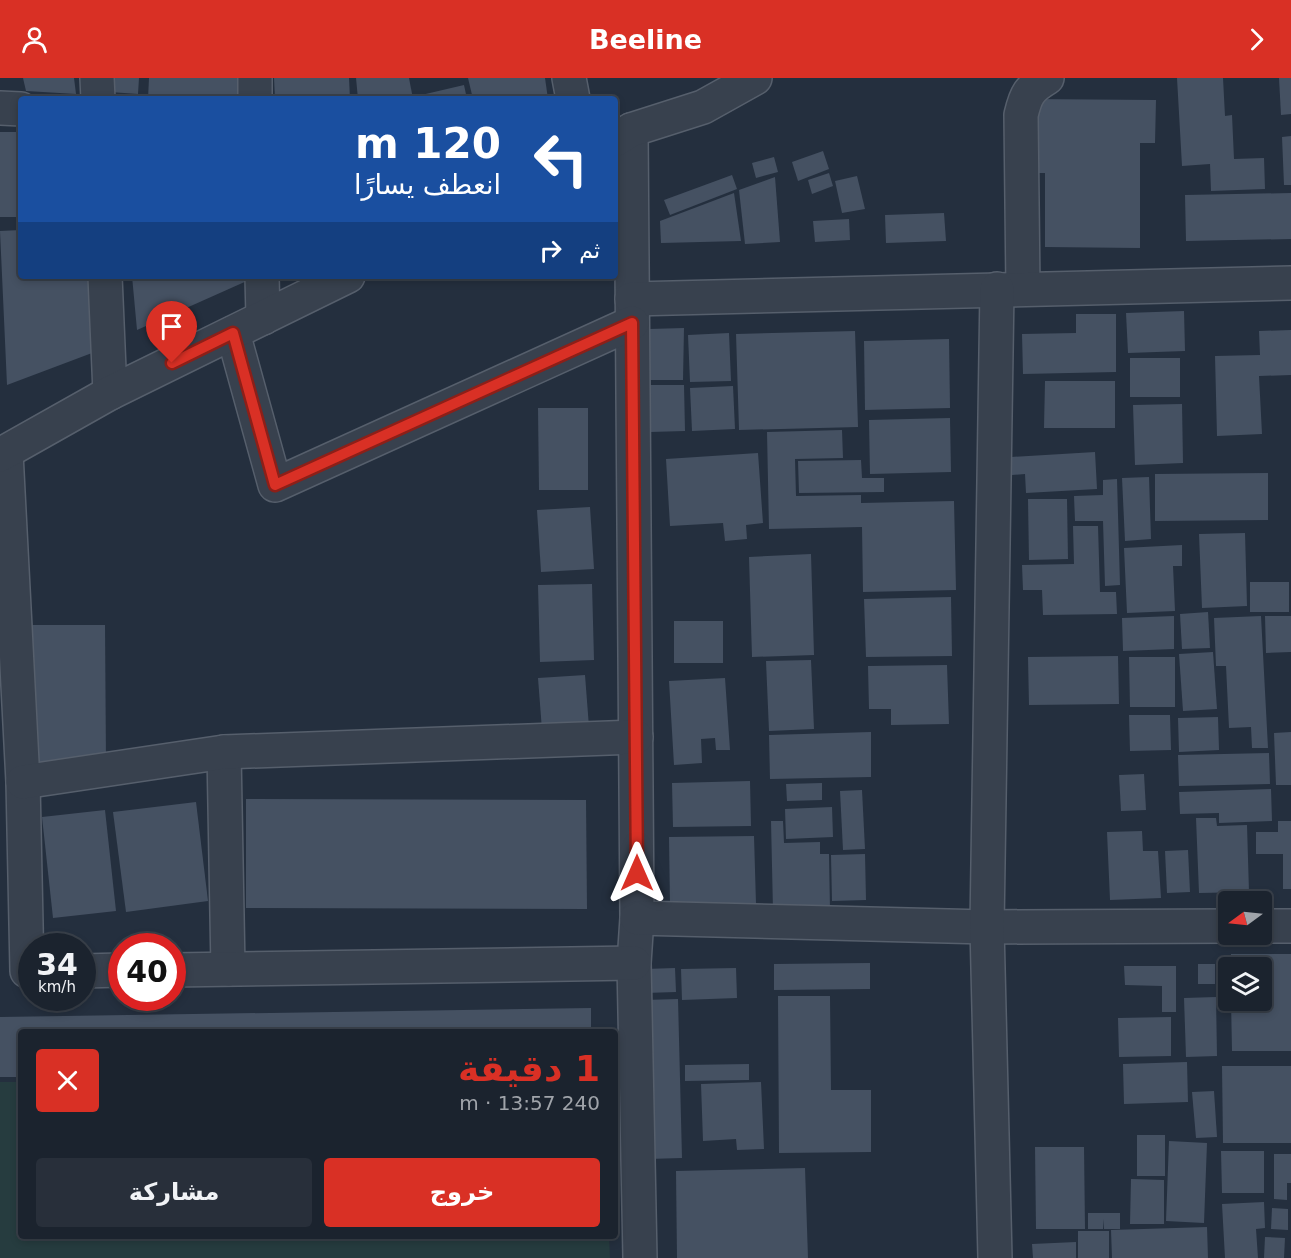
<!DOCTYPE html>
<html lang="ar">
<meta charset="utf-8">
<style>
:root{--surface:#1b232e;--page:#282f3a;--text:#f1f3f6;--muted:#a0a4aa;--line:#39404a;--accent:#d93025}
body{margin:0;font-family:"DejaVu Sans",Cairo,sans-serif;background:var(--page);color:var(--text);direction:rtl;height:100vh;display:flex;flex-direction:column;font-size:22px;white-space:nowrap}
*{box-sizing:border-box;margin:0}
p{font-size:20px;color:var(--muted)}
.icon{flex:none;width:33px;height:33px;fill:none;stroke:currentColor;stroke-width:2;stroke-linecap:round;stroke-linejoin:round}
.map{position:relative;flex:1;overflow:hidden;direction:ltr}
.details{position:absolute;left:18px;top:951px;width:600px;height:210px;display:flex;flex-direction:column;background:var(--surface);border-radius:6px;box-shadow:0 3px 9px #0003,0 0 0 2px var(--line);direction:rtl}
.details>*{flex:none}
.hud{position:absolute;left:18px;top:18px;width:600px;height:183px;border-radius:6px;box-shadow:0 3px 9px #0003,0 0 0 2px var(--line);direction:rtl;background:#1a4fa0;color:#fff;overflow:hidden}
.needle{width:39px;rotate:255deg}
.buttons{position:absolute;left:1218px;top:813px;display:grid;gap:12px}
.buttons a{display:grid;place-items:center;width:54px;height:54px;border-radius:6px;background:var(--surface);box-shadow:0 3px 9px #0003,0 0 0 2px var(--line);font-size:30px}
.speed{position:absolute;left:18px;top:855px;display:flex;gap:12px;font-size:30px;font-weight:700;text-align:center}
.speed>*{display:grid;place-content:center;width:78px;height:78px;border-radius:50%;background:var(--surface);box-shadow:0 3px 9px #0003,0 0 0 2px var(--line);line-height:1}
.speed small{font-size:15px;font-weight:400}
.speed .limit{border:9px solid #d22;background:#fff;color:#111}
.pin{position:absolute;display:grid;place-items:center;width:51px;height:51px;color:#fff;margin:-62px -26px;border-radius:50% 50% 50% 0;rotate:-45deg;box-shadow:0 0 6px #0007}
.pin .icon{rotate:45deg}
.me{position:absolute;width:66px;margin:-33px;rotate:0deg;stroke-linejoin:round;filter:drop-shadow(0 0 4px #0008)}
.turn{display:flex;align-items:center;gap:21px;height:126px;padding:0 18px;font-size:27px}
.turn .icon{width:78px;height:78px;stroke-width:2.5}
.turn b{display:block;font-size:42px;line-height:51px}
.then{display:flex;align-items:center;height:57px;padding:0 18px;background:#0003;gap:12px;font-size:22px}
.round{display:grid;place-items:center;flex:none;width:63px;height:63px;border-radius:6px;background:var(--page)}
.headline{display:flex;align-items:center;justify-content:space-between;height:102px;padding:0 18px}
h1{font-size:36px;font-weight:600;line-height:45px;color:var(--accent)}
.cta{display:flex;gap:12px;margin-top:auto;padding:12px 18px}
.cta a{flex:1;height:69px;border-radius:6px;background:var(--accent);color:#fff;font-size:24px;font-weight:600;line-height:69px;text-align:center}
.cta a+a{background:var(--page);color:var(--text)}
header{display:flex;justify-content:space-between;align-items:center;height:78px;padding:0 18px;background:var(--accent);color:#fff;font-size:27px;font-weight:600}
.map>svg:first-child{display:block}
.green{fill:#263c3f}
.building{fill:#455162}
.lines{fill:none;stroke-linecap:round;stroke-linejoin:round}
.minor-casing{stroke:#565f6c;stroke-width:36}
.minor{stroke:#38414e;stroke-width:33}
.route-casing{stroke:#8d1f18;stroke-width:15}
.route{stroke:#d93025;stroke-width:10}
</style>
<header><svg class="icon" aria-label="forward" viewBox="0 0 24 24"><path d="M9 5l7 7-7 7"/></svg>Beeline<svg class="icon" aria-label="person" viewBox="0 0 24 24"><circle cx="12" cy="8" r="4"/><path d="M4 21q1-7 8-7t8 7"/></svg></header>
<div class="map">
<svg width="1291" height="1180" viewBox="0 0 1291 1180">
<rect width="100%" height="100%" fill="#242f3e"/>
<polygon class="green" points="0,1004 21,1004 21,1158 609,1158 610,1180 0,1180"/>
<g class="building">
<polygon points="23,0 74,0 76,16 26,13"/>
<polygon points="111,0 139,0 138,16 110,14"/>
<polygon points="149,0 242,0 241,21 148,21"/>
<polygon points="274,0 349,0 350,21 275,21"/>
<polygon points="356,0 409,0 413,21 358,21"/>
<polygon points="468,0 545,0 548,21 473,21"/>
<polygon points="1177,0 1223,0 1225,38 1232,37 1234,81 1264,80 1265,111 1211,113 1210,86 1182,88"/>
<polygon points="1279,0 1291,0 1291,36 1281,37"/>
<polygon points="464,7 467,21 418,21 417,18"/>
<polygon points="1028,21 1156,22 1155,65 1140,65 1140,170 1045,169 1045,95 1028,95"/>
<rect x="0" y="54" width="21" height="85"/>
<polygon points="1291,58 1291,107 1284,107 1282,59"/>
<polygon points="823,73 829,91 798,103 792,84"/>
<polygon points="774,79 778,94 756,100 752,85"/>
<polygon points="829,95 833,108 812,116 808,102"/>
<polygon points="732,97 737,111 670,137 664,122"/>
<polygon points="857,98 865,131 842,135 835,103"/>
<polygon points="775,99 780,164 745,166 739,112"/>
<polygon points="734,115 741,163 661,165 660,143"/>
<polygon points="1291,115 1291,161 1186,163 1185,117"/>
<polygon points="944,135 946,163 886,165 885,137"/>
<polygon points="849,141 850,162 815,164 813,143"/>
<polygon points="21,152 21,198 89,198 92,275 7,307 0,153"/>
<polygon points="132,198 249,198 249,202 137,252"/>
<polygon points="1184,233 1185,273 1128,275 1126,235"/>
<polygon points="1076,236 1116,236 1116,294 1023,296 1022,256 1076,255"/>
<polygon points="684,250 683,302 649,302 649,251"/>
<polygon points="1291,252 1291,297 1259,298 1262,356 1217,358 1215,278 1260,277 1259,253"/>
<polygon points="855,253 858,349 739,352 736,256"/>
<polygon points="729,255 731,303 690,304 688,257"/>
<polygon points="949,261 950,330 865,332 864,263"/>
<rect x="1130" y="280" width="50" height="39"/>
<polygon points="1045,303 1115,303 1115,350 1044,350"/>
<polygon points="649,307 684,307 685,353 650,354"/>
<polygon points="733,308 735,351 692,353 690,310"/>
<polygon points="1182,326 1183,385 1135,387 1133,327"/>
<polygon points="538,330 588,330 588,412 539,412"/>
<polygon points="950,340 951,394 870,396 869,342"/>
<polygon points="842,352 843,380 795,381 796,418 861,417 861,425 954,423 956,512 863,514 862,449 769,451 767,354"/>
<polygon points="1095,374 1097,411 1026,415 1025,396 1012,397 1011,379"/>
<polygon points="758,375 763,445 746,447 747,461 725,463 723,445 670,448 666,381"/>
<polygon points="861,382 862,400 884,400 884,414 799,415 798,383"/>
<polygon points="1268,395 1268,442 1155,443 1155,396"/>
<polygon points="1149,399 1151,461 1125,463 1122,400"/>
<polygon points="1117,401 1120,507 1105,508 1103,443 1075,443 1074,418 1103,417 1103,402"/>
<polygon points="1028,421 1067,421 1068,481 1029,482"/>
<polygon points="590,429 594,491 541,494 537,432"/>
<polygon points="1073,448 1098,448 1100,514 1116,514 1117,536 1043,537 1042,512 1023,512 1022,487 1074,486"/>
<polygon points="1245,455 1247,528 1202,530 1199,456"/>
<polygon points="1182,467 1182,488 1173,488 1175,533 1127,535 1124,470"/>
<polygon points="811,476 814,577 752,579 749,479"/>
<rect x="1250" y="504" width="39" height="30"/>
<polygon points="592,506 594,582 540,584 538,507"/>
<polygon points="951,519 952,578 866,579 864,521"/>
<polygon points="1208,534 1210,570 1182,571 1180,536"/>
<polygon points="1174,538 1174,571 1123,573 1122,540"/>
<polygon points="1261,538 1268,670 1252,670 1251,649 1229,650 1226,588 1216,588 1214,540"/>
<polygon points="1265,538 1291,538 1291,574 1266,575"/>
<rect x="674" y="543" width="49" height="42"/>
<polygon points="32,547 105,547 106,685 33,686"/>
<polygon points="1213,574 1217,631 1183,633 1179,576"/>
<polygon points="1118,578 1119,626 1029,627 1028,579"/>
<polygon points="1129,579 1175,579 1175,629 1130,629"/>
<polygon points="811,582 814,651 769,653 766,583"/>
<polygon points="947,587 949,646 891,647 891,631 869,631 868,588"/>
<polygon points="585,597 589,649 542,652 538,600"/>
<polygon points="725,600 730,672 716,672 715,660 701,661 702,685 674,687 669,603"/>
<polygon points="1129,637 1170,637 1171,672 1130,673"/>
<polygon points="1218,639 1219,672 1179,674 1178,640"/>
<polygon points="871,654 871,699 770,701 769,657"/>
<polygon points="1291,654 1291,707 1276,707 1274,655"/>
<polygon points="1269,675 1270,706 1179,708 1178,677"/>
<polygon points="1144,696 1146,732 1121,733 1119,697"/>
<polygon points="750,703 751,748 673,749 672,705"/>
<polygon points="822,705 822,722 787,723 786,706"/>
<polygon points="1271,711 1272,743 1219,745 1219,735 1180,736 1179,714"/>
<polygon points="862,712 865,771 843,772 840,713"/>
<polygon points="246,721 586,722 587,831 246,830"/>
<polygon points="196,724 208,823 126,834 113,734"/>
<polygon points="832,729 833,759 786,761 785,731"/>
<polygon points="105,732 116,833 53,840 42,739"/>
<polygon points="1196,740 1216,740 1217,748 1247,747 1249,814 1199,815"/>
<polygon points="771,743 783,743 784,765 820,764 820,776 829,776 830,832 773,833"/>
<polygon points="1278,743 1291,743 1291,811 1283,811 1283,776 1256,776 1256,754 1278,754"/>
<polygon points="1142,753 1143,773 1158,773 1161,820 1110,822 1107,754"/>
<polygon points="754,758 756,826 670,827 669,759"/>
<polygon points="1188,772 1190,814 1167,815 1165,773"/>
<polygon points="865,776 866,822 832,823 831,777"/>
<polygon points="1231,876 1291,876 1291,973 1232,973 1231,922 1262,922 1262,890 1231,890"/>
<polygon points="870,885 870,911 774,912 774,886"/>
<rect x="1198" y="886" width="17" height="20"/>
<polygon points="1124,888 1176,888 1176,934 1162,934 1162,908 1125,907"/>
<polygon points="675,890 676,914 645,915 645,891"/>
<polygon points="736,890 737,920 682,922 681,891"/>
<polygon points="778,918 830,918 831,1012 871,1012 871,1074 779,1075"/>
<polygon points="1216,919 1217,978 1186,979 1184,920"/>
<polygon points="678,921 682,1080 648,1081 644,922"/>
<polygon points="591,930 591,954 21,954 21,999 0,999 0,939"/>
<polygon points="1171,939 1171,978 1119,979 1118,940"/>
<polygon points="1187,984 1188,1024 1124,1026 1123,986"/>
<polygon points="749,986 749,1002 685,1003 685,987"/>
<polygon points="1222,988 1291,988 1291,1065 1223,1065"/>
<polygon points="761,1004 764,1071 737,1072 736,1061 703,1063 701,1006"/>
<polygon points="1214,1013 1217,1059 1196,1060 1192,1014"/>
<rect x="1137" y="1057" width="28" height="41"/>
<polygon points="1169,1063 1207,1065 1204,1145 1166,1143"/>
<polygon points="1035,1069 1084,1069 1085,1151 1036,1151"/>
<polygon points="1221,1073 1264,1073 1264,1115 1222,1115"/>
<polygon points="1274,1076 1291,1076 1291,1105 1287,1105 1287,1122 1274,1121"/>
<polygon points="805,1090 808,1180 677,1180 676,1093"/>
<polygon points="1131,1101 1164,1102 1164,1146 1130,1146"/>
<polygon points="1264,1124 1265,1150 1256,1151 1258,1180 1225,1180 1222,1126"/>
<polygon points="1272,1130 1288,1131 1288,1152 1271,1151"/>
<polygon points="1088,1135 1120,1135 1120,1151 1104,1151 1104,1141 1103,1151 1088,1151"/>
<polygon points="1207,1149 1208,1180 1112,1180 1111,1152"/>
<rect x="1078" y="1153" width="31" height="27"/>
<polygon points="1265,1159 1285,1160 1284,1180 1264,1180"/>
<polygon points="1076,1164 1076,1180 1033,1180 1032,1166"/>
</g>
<g class="lines">
<defs>
<g id="minor">
<polyline points="97,0 98,21"/>
<polyline points="255,0 255,21"/>
<polyline points="569,0 573,21"/>
<polyline points="0,30 21,31"/>
<polyline points="631,52 637,840 634,885 640,1180"/>
<polyline points="615,62 631,52 703,29 755,0"/>
<polyline points="105,198 110,315"/>
<polyline points="262,198 263,240"/>
<path d="M1023 211 1021 37C1026 16 1029 11 1047 0"/>
<polyline points="632,221 1291,205"/>
<polyline points="233,255 275,407 632,245"/>
<polyline points="6,375 23,704 27,893"/>
<polyline points="0,377 110,315 348,198"/>
<polyline points="224,674 228,891"/>
<polyline points="23,704 224,674 636,659"/>
<polyline points="637,840 987,849 1228,848"/>
<polyline points="1262,848 1291,848"/>
<polyline points="172,892 634,885"/>
<polyline points="82,893 122,892"/>
<polyline points="995,1180 987,849 997,211"/>
</g>
</defs>
<use href="#minor" class="minor-casing"/>
<use href="#minor" class="minor"/>
</g>
<g class="lines">
<defs>
<polyline id="route" points="172,285 233,255 275,407 632,245 637,795"/>
</defs>
<use href="#route" class="route-casing"/>
<use href="#route" class="route"/>
</g>
</svg>
<div class="buttons">
<a><svg class="needle" viewBox="-14 -14 28 28"><path d="M0-13l5 13h-10z" fill="#e53935"/><path d="M0 13l5-13h-10z" fill="#a0a4aa"/></svg></a>
<a><svg class="icon" aria-label="layers" viewBox="0 0 24 24"><path d="M12 4l9 5-9 5-9-5zM3 14l9 5 9-5"/></svg></a>
</div>
<div class="speed"><div>34<small>km/h</small></div><div class="limit">40</div></div>
<div class="pin" style="left:172px;top:285px;background:#d93025"><svg class="icon" aria-label="arrive" viewBox="0 0 24 24"><path d="M6 21V4h12l-3 4 3 4H6"/></svg></div>
<svg class="me" style="left:637px;top:795px" viewBox="-20 -20 40 40"><path d="M0-17L14 15 0 8-14 15z" fill="#d93025" stroke="#fff" stroke-width="4"/></svg>
<div class="hud">
<div class="turn"><svg class="icon" aria-label="left" viewBox="0 0 24 24"><path d="M17 20v-9H6M10 6l-5 5 5 5"/></svg><div><b>120 m</b>انعطف يسارًا</div></div>
<div class="then">ثم<svg class="icon" aria-label="right" viewBox="0 0 24 24"><path d="M7 20v-9h11M14 6l5 5-5 5"/></svg></div>
</div>
<section class="details">
<div class="headline"><div><h1>1 دقيقة</h1><p>240 m · 13:57</p></div><a class="round" style="background:#d93025;color:#fff"><svg class="icon" aria-label="close" viewBox="0 0 24 24"><path d="M6 6l12 12M18 6L6 18"/></svg></a></div>
<div class="cta"><a>خروج</a><a>مشاركة</a></div>
</section>
</div>
